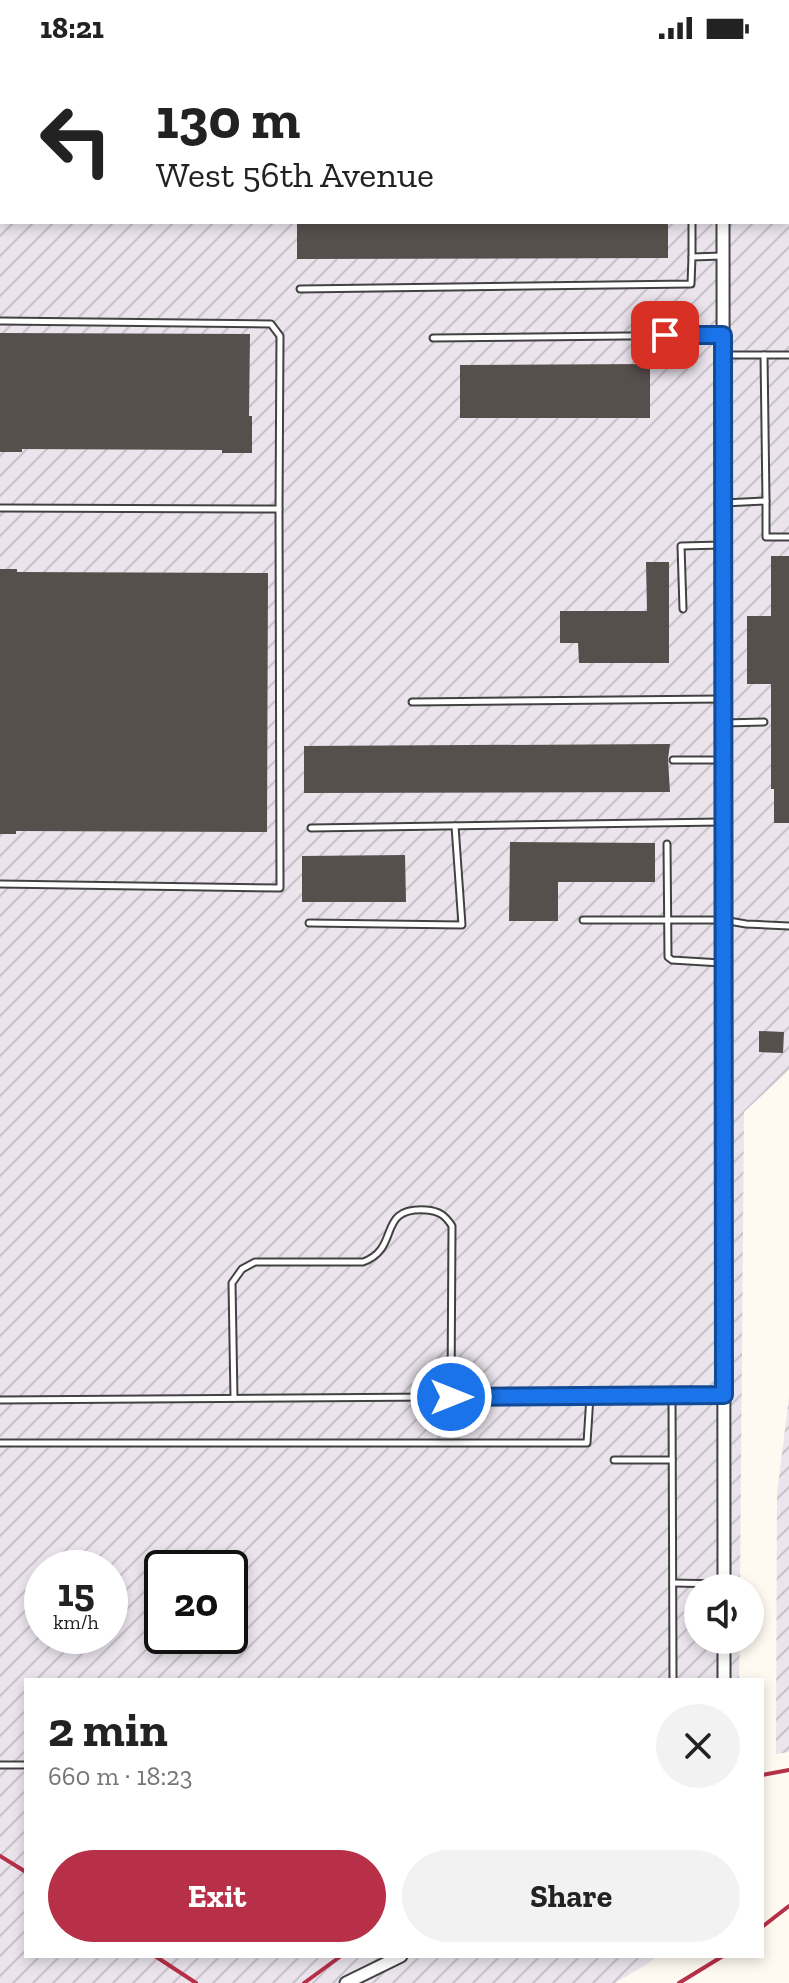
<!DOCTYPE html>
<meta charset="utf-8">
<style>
:root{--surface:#fff;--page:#f2f2f2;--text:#222;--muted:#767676;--accent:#b73047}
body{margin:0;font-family:"Zilla Slab",serif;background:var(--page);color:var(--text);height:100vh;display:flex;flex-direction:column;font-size:30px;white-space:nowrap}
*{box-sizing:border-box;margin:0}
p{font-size:26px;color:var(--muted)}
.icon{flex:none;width:44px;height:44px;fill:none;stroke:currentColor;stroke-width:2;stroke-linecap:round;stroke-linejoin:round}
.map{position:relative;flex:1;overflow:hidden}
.sheet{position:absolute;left:24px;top:1622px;width:740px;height:280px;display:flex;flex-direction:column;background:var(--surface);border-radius:0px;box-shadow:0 4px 12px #0003}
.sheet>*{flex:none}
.guide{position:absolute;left:0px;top:0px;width:790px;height:168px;box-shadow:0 4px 12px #0003;background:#fff;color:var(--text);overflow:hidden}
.fabs{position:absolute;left:684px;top:1518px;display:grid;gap:16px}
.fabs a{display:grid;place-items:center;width:80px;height:80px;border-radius:50%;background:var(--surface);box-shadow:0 4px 12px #0003;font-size:40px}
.speed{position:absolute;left:24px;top:1494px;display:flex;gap:16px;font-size:40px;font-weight:700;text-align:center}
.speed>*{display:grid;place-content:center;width:104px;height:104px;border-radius:50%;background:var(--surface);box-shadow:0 4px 12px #0003;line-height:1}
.speed small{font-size:20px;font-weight:400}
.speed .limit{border:4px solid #111;border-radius:12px;background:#fff;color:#111}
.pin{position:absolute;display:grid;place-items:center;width:68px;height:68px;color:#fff;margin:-34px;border-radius:16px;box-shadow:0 4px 12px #0006}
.me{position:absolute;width:88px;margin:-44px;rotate:90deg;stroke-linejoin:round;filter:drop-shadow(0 0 6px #0008)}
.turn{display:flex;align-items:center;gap:28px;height:168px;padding:0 24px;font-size:36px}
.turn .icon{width:104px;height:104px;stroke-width:2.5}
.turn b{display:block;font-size:56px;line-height:68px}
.round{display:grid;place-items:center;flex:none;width:84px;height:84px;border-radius:42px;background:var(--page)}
.overview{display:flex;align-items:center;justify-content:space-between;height:136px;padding:0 24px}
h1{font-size:48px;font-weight:700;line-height:60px}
.action{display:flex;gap:16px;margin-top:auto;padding:16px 24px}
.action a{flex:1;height:92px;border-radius:48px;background:var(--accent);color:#fff;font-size:32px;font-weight:700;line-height:92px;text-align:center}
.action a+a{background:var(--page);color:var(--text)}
.status{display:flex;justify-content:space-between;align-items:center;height:56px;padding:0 40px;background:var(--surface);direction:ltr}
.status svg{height:22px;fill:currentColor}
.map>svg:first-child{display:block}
.industrial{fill:url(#industrial-furrows);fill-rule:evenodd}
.building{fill:#574f4c}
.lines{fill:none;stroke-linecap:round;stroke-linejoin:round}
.lane-casing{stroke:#424242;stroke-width:9}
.street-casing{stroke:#424242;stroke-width:15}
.secondary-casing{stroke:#313131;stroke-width:20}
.lane{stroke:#fff;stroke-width:5}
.street{stroke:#fff;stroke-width:11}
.secondary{stroke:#fae8b2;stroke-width:16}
.rail{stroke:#b73047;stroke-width:4}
.route-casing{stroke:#114b97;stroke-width:20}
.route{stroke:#1a73e8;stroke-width:14}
</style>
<div class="status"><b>18:21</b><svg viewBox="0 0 49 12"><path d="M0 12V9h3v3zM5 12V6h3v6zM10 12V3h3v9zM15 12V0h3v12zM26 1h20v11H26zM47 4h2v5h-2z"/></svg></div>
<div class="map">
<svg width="789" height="1927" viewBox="0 0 789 1927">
<defs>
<pattern id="industrial-furrows" width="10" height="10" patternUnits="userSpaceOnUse" patternTransform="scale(2)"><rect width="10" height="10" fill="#ebe4ed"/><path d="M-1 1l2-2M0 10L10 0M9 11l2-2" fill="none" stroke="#c8c2ca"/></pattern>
</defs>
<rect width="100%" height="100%" fill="#fefaf2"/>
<g class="industrial">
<path d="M0 61 2 166H788L789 70V1014L744 1056 740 1532H698V1584H740L739 1624H26V1900H656L649 1907 615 1927H0ZM42 1512H110V1580H42ZM162 1512H230V1580H162Z"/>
<polygon points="789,1341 789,1696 776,1698 777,1438"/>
</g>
<g class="building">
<polygon points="297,166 668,166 668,202 297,203"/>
<polygon points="0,277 250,278 249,360 252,360 252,397 222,397 222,394 22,393 22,396 0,396"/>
<polygon points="650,308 650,362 460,362 460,309"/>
<polygon points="771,500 789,500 789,767 774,767 774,733 771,733 771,628 747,628 747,560 771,560"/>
<polygon points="646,506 669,506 669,607 579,607 578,587 560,587 560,555 647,555"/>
<polygon points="0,513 17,513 17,516 268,517 267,776 16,775 16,778 0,778"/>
<polygon points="670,688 668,703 670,736 304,737 304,690"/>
<polygon points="510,786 655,787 655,826 558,826 558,865 509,865"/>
<polygon points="405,799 406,846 302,846 302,800"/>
<polygon points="759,975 784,976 783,997 759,996"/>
</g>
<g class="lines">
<defs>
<g id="lane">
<polyline points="221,0 272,0"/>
<polyline points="346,0 371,2"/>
<polyline points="722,0 722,2"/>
<polyline points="100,2 100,0"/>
<polyline points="511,2 511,0"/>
<polyline points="532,2 534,0"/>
<polyline points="546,2 546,0"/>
<polyline points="692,166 692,201"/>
<polyline points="300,233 691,228 692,201 722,200"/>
<polyline points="0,265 271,268 280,280 279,453"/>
<polyline points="433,282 722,279"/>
<polyline points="723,299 789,299"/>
<polyline points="764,299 766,445"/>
<polyline points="724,447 766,445 766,481 789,481"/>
<polyline points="0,452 279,453 280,832 0,828"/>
<polyline points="683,553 681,490 722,489"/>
<polyline points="412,646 722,643"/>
<polyline points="724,667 764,666"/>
<polyline points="673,704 722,704"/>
<polyline points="311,772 722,766"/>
<polyline points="667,788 668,901 672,904 721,907"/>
<polyline points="583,864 723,864 746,868 789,870"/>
<polyline points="309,867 462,869 455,770"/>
<polyline points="672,1339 673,1624"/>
<path d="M234 1342 232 1227 242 1213 255 1206H363C402 1192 375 1151 426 1154 439 1155 445 1159 452 1170L451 1341"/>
<polyline points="0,1344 723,1339"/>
<polyline points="0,1387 587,1387 590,1340"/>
<polyline points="614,1404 672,1404"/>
<polyline points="673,1527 723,1528"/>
<polyline points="0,1709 26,1709"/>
</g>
<g id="street">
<polyline points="723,166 724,1532"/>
<polyline points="724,1584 724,1624"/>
<polyline points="346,1927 401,1900"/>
</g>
<g id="secondary">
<polyline points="0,27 2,27"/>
<polyline points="788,38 789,38"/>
</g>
</defs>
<use href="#lane" class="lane-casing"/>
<use href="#street" class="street-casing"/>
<use href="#secondary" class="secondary-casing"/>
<use href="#lane" class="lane"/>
<use href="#street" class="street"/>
<use href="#secondary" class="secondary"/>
<g class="rail">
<polyline points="762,1719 789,1714"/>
<polyline points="0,1800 26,1816"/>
<polyline points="762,1871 789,1850"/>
<polyline points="155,1900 196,1927"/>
<polyline points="304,1927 341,1900"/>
<polyline points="679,1927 723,1900"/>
</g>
</g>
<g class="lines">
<defs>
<polyline id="route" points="451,1341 724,1339 723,279 665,279"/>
</defs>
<use href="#route" class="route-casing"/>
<use href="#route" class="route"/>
</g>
</svg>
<div class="fabs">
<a><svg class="icon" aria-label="sound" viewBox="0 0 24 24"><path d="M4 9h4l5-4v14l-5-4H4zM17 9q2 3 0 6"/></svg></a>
</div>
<div class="speed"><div>15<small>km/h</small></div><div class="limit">20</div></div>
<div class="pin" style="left:665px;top:279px;background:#d93025"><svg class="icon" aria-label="arrive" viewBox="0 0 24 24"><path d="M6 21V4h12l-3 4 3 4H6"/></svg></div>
<svg class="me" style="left:451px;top:1341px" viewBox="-20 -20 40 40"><circle r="17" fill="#1a73e8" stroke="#fff" stroke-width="3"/><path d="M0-11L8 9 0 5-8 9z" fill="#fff"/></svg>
<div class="guide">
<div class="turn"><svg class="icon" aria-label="left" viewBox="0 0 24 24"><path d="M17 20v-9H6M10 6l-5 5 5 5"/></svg><div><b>130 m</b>West 56th Avenue</div></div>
</div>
<section class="sheet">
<div class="overview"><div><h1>2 min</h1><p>660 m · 18:23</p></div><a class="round"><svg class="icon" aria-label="close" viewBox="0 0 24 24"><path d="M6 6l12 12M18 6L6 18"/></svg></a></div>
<div class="action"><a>Exit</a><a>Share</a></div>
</section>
</div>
